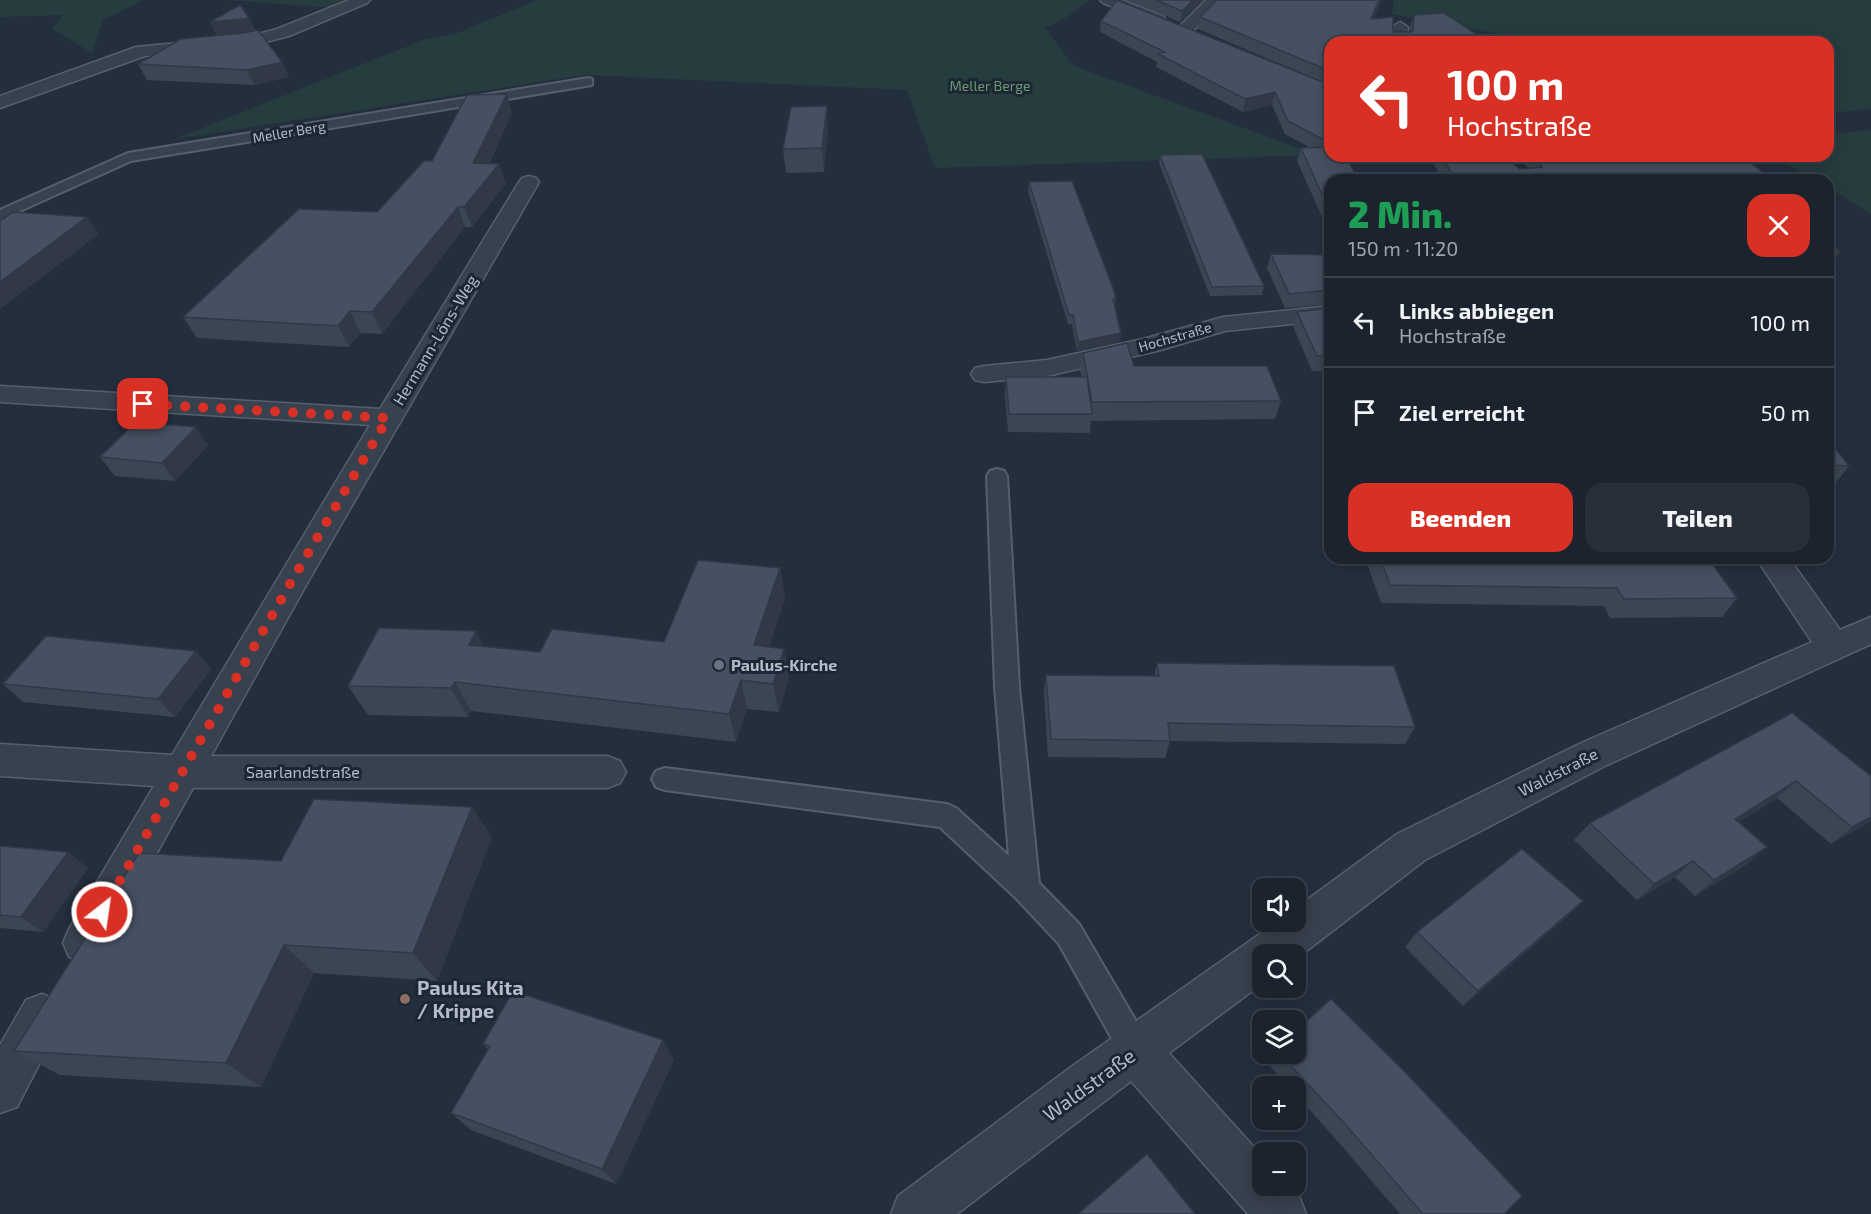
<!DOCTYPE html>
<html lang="de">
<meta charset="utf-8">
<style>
:root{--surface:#1b232e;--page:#282f3a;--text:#f1f3f6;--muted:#a0a4aa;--line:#39404a;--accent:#d93025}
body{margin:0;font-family:"Exo 2",sans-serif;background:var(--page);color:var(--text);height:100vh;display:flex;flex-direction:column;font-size:22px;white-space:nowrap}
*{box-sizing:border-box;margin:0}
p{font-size:20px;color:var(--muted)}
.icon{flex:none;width:33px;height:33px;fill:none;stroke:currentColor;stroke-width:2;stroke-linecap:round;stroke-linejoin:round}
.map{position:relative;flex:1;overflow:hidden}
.panel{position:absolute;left:1324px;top:174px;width:510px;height:390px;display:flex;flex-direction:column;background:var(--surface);border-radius:18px;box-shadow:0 3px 15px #0003,0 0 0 2px var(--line)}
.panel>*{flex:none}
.guide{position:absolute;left:1324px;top:36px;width:510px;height:126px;border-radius:18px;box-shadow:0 3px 15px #0003,0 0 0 2px var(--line);background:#d93025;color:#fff;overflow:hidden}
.tools{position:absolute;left:1252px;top:878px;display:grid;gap:12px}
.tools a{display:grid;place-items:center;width:54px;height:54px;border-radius:12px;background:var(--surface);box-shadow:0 3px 15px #0003,0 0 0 2px var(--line);font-size:30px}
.pin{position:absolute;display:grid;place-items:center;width:51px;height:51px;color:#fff;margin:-26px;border-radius:12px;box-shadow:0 3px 9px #0006}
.me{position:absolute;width:66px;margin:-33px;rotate:30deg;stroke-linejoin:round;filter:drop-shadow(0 0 4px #0008)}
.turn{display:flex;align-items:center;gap:21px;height:126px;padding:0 24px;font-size:27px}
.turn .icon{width:78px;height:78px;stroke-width:2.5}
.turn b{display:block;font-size:42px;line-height:51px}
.round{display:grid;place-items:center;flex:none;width:63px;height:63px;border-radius:18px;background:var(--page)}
.overview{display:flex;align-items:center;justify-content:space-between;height:102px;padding:0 24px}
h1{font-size:36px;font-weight:800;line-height:45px;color:#1e9e55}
.action{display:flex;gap:12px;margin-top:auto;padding:12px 24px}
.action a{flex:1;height:69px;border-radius:18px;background:var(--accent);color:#fff;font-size:24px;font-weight:800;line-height:69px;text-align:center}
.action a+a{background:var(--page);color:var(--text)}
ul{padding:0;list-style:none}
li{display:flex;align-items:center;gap:18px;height:90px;padding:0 24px;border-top:2px solid var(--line)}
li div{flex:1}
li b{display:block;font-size:22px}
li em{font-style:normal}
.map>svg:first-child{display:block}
.green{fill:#263c3f}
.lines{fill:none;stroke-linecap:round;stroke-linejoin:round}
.lane-casing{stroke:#565f6c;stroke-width:4}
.street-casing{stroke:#565f6c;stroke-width:3}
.lane{fill:#38414e;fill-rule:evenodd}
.street{fill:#38414e;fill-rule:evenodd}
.wall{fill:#3b4654}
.shaded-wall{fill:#303945}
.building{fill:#455162;stroke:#303945;stroke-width:1.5}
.route{stroke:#d93025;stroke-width:10;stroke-dasharray:0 18}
.worship-dot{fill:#6b7280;stroke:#1d2633;stroke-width:2}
.education-dot{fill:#8d6e63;stroke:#1d2633;stroke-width:2}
.labels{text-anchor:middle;stroke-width:6;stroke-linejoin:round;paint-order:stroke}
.far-park-label{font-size:14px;fill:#6b9a76;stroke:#1d2633}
.far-street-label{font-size:14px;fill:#b4bcc9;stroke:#1d2633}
.street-label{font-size:16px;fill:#b4bcc9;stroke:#1d2633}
.poi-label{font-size:16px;font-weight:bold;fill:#b4bcc9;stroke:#1d2633;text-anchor:start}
.near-poi-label{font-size:20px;font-weight:bold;fill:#b4bcc9;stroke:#1d2633;text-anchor:start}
.near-street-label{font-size:20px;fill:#b4bcc9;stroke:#1d2633}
</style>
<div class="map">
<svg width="1871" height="1214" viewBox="0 0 1871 1214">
<rect width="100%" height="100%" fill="#242f3e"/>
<g class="green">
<polygon points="0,0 143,0 103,20 92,53 52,28 63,15 0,17"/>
<polygon points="228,0 351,0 335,8"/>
<polygon points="537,0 1089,0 1066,18 1045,28 1074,66 1318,155 935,168 907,90 584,75 175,139 426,39 455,34"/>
<polygon points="1394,0 1871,0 1871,109 1829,113 1828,42 1541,42 1392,14"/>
<polygon points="1871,130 1871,214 1829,188 1828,180 1814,180 1774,156 1828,156 1829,134"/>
</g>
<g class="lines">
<defs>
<g id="lane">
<polygon points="588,78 592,79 592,85 131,161 0,220 0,210 128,153"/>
<polygon points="997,469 1004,471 1007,476 1019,687 1039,883 1079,924 1147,1040 1152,1051 1147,1062 1136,1067 1125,1062 1059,944 1016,898 940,827 665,790 656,787 652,779 656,771 665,768 947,804 956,808 1009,856 995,687 987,476 990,471"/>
</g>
<g id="street">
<polygon points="349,0 370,0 367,3 289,36 250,46 145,56 0,108 0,96 136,47 250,36 277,29"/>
<polygon points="1100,0 1122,0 1163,16 1165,19 1163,22 1151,22 1103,3"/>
<polygon points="1206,0 1223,0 1191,33 1179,33 1177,30 1179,27"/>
<polygon points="1400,22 1408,27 1407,42 1391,42 1392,27"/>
<polygon points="529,176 536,178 539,182 309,580 211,756 607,756 620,761 626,772 620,783 607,788 193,788 99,957 84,964 69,957 63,943 69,929 154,786 0,776 0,744 172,755 370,425 0,402 0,386 380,409 519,182 522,178"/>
<polygon points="1330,306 1330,320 1225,331 1157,351 1047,376 984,382 975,380 971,374 975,368 984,366 1047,360 1143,339 1223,317"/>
<polygon points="1756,558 1789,558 1840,630 1871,617 1871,644 1605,766 1425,860 1296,959 1296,954 1263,954 1263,983 1169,1053 1263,1157 1263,1185 1289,1185 1299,1196 1306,1214 1248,1214 1131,1081 957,1214 891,1214 898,1196 1071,1067 1278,921 1296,921 1296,908 1397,834 1579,744 1812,642"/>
<polygon points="42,994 58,1000 64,1016 17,1107 0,1113 0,1045 26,1000"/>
</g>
</defs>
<use href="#lane" class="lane-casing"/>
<use href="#street" class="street-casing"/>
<use href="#lane" class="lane"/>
<use href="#street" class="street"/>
</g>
<g class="wall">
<polygon points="1127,0 1203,0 1180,22"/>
<polygon points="1217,0 1381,0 1373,19 1393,32 1410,32 1410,27 1414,15 1479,36 1516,36 1539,42 1330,42 1330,85 1198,29 1200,17"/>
<polygon points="249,18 255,30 282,62 289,77 254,85 147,80 138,64 216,36"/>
<polygon points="1101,21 1330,85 1330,156 1361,156 1349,161 1330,180 1330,235 1297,161 1301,148 1311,148 1285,134 1272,105 1243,112 1156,67 1157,62 1100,32"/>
<polygon points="512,113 489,163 506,183 472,227 465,227 382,334 360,333 349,347 197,338 183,317 377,212 432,161"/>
<polygon points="828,130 824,172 786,173 783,149"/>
<polygon points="1160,155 1264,286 1262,295 1210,296 1159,163"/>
<polygon points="1429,156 1502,156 1520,169 1528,168 1526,165 1515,157 1503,156 1742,156 1770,180 1443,180"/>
<polygon points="1029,182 1116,299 1115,308 1121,333 1120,342 1077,351 1072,324 1068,324 1028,191"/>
<polygon points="1828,240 1840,252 1830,266 1828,266"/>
<polygon points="1271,254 1330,255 1330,304 1285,308 1267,268"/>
<polygon points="1330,308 1330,371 1312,371 1293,326 1297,312"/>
<polygon points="1083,353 1134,366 1281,401 1275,419 1091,421 1090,433 1008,432 1005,395 1006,377 1082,377 1080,371"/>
<polygon points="1828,439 1849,466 1834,485 1828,485"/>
<polygon points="208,445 175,481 115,476 100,457"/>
<polygon points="1365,558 1708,558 1737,598 1722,617 1610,618 1604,606 1381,603"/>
<polygon points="780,568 785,598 769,647 789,678 779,712 747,709 736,742 471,711 468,717 368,715 348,686 476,631 483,646 540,652 664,642"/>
<polygon points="1157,663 1415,727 1405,744 1170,741 1165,758 1048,757 1044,693 1046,675 1154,676"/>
<polygon points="211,669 175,717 23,702 3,684"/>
<polygon points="1792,713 1871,821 1831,844 1777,798 1738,822 1747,864 1695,896 1675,877 1637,900 1574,840 1590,823"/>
<polygon points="492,837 437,981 314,973 261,1087 60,1075 14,1051 281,861"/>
<polygon points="0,846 88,868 43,932 0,928"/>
<polygon points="1583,901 1567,917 1463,1006 1405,947 1417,932"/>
<polygon points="483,1044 674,1060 616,1184 471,1130 451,1113 488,1049"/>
<polygon points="1273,1053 1296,1053 1504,1214 1400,1214 1334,1137 1296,1095 1296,1086 1288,1086 1267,1063"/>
</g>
<g class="shaded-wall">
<polygon points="1193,0 1203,0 1180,22 1182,11"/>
<polygon points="1379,0 1381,0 1368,31 1371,19"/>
<polygon points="249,18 256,32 217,37 210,22"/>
<polygon points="282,62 289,77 254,85 247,70"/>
<polygon points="1275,92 1272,105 1243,112 1245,99"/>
<polygon points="507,94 512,113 479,182 473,163"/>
<polygon points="827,106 828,130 824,172 822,148"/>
<polygon points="1344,156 1361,156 1342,164"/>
<polygon points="499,164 506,183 472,227 464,207"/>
<polygon points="458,207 465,227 382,334 372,312"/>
<polygon points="87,217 99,234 0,309 0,282"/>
<polygon points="350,311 360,333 349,347 338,326"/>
<polygon points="1121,333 1120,342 1077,351 1078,342"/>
<polygon points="196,427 208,445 175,481 162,463"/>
<polygon points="780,568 785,598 760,675 754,645"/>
<polygon points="476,631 490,660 469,645"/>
<polygon points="784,649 789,678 779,712 773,684"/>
<polygon points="196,651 211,669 175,717 158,699"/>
<polygon points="741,680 747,709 736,742 729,714"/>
<polygon points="455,682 471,711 468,717 451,688"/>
<polygon points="1796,781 1777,798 1716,836 1735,819"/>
<polygon points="472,807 492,837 437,981 413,953"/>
<polygon points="1871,817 1871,821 1831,844 1852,827"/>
<polygon points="1767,847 1747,864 1695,896 1714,880"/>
<polygon points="68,852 88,868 43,932 21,917"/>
<polygon points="1693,861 1675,877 1637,900 1654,884"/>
<polygon points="1583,901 1567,917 1463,1006 1478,991"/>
<polygon points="284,945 314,973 261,1087 226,1063"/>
<polygon points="663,1040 674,1060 616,1184 602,1169"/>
</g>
<g class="building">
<polygon points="1117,0 1330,85 1330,143 1288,121 1275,92 1245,99 1158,54 1165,52 1101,21"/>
<polygon points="1156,0 1193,0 1182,11"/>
<polygon points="1217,0 1379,0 1371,19 1393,17 1393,32 1411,32 1413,30 1414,15 1444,13 1479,36 1512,33 1516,36 1528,35 1539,42 1330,42 1330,71 1200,17"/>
<polygon points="240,5 249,18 243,19 210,22"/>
<polygon points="258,30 282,62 247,70 138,64 181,39 243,33"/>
<polygon points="507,94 473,163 499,164 464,207 458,207 372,312 350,311 338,326 183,317 299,209 377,212 424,161 432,161 467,95"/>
<polygon points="827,106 822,148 783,149 791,107"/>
<polygon points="1330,147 1330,156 1346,156 1358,180 1330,180 1330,212 1301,148"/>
<polygon points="1202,154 1264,286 1212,287 1160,155"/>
<polygon points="1441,156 1502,156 1520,169 1542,167 1535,156 1742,156 1759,169 1770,180 1456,180"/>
<polygon points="1072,181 1113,288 1116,299 1113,299 1121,333 1078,342 1073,315 1069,315 1029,182"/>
<polygon points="13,212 87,217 0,282 0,221"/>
<polygon points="1828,240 1840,252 1828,251"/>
<polygon points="1271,254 1330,255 1330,290 1289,294"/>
<polygon points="1330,308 1330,356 1317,356 1297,312"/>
<polygon points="1127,343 1134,366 1267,366 1281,401 1092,402 1083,353"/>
<polygon points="1006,377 1087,377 1092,414 1009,414"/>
<polygon points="136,422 196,427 162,463 100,457"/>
<polygon points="1828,439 1849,466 1828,465"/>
<polygon points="1380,558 1708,558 1737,598 1624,599 1617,588 1390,585"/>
<polygon points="698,560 780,568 754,645 784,649 773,684 741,680 729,714 455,682 451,688 348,686 379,628 476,631 469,645 540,652 552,629 664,642"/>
<polygon points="46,636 196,651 158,699 3,684"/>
<polygon points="1157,663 1394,666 1415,727 1168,723 1170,741 1051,739 1046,675 1159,676"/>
<polygon points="1792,713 1871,776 1871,817 1852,827 1796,781 1735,819 1767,847 1714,880 1693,861 1654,884 1590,823"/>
<polygon points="314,799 472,807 413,953 284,945 226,1063 14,1051 139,853 281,861"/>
<polygon points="0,846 68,852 21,917 0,915"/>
<polygon points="1522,849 1583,901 1478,991 1417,932"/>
<polygon points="513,991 663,1040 602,1169 451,1113 490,1046 483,1044"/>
<polygon points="1331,999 1406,1073 1522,1196 1504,1214 1423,1214 1346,1125 1279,1053 1296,1053 1296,1031"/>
<polygon points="1147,1154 1195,1214 1078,1214"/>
</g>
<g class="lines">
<polyline class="route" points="102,912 294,577 388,418 143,404"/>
</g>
<circle class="worship-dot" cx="719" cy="665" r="6"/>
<circle class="education-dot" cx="405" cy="999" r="6"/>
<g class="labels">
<g class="far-park-label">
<text x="990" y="91">Meller Berge</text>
</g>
<g class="far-street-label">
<text transform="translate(289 132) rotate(-10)" y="5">Meller Berg</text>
<text transform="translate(1175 337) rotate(-16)" y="5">Hochstraße</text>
</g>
<g class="street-label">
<text transform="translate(435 340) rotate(-59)" y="6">Hermann-Löns-Weg</text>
<text x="303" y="778">Saarlandstraße</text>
<text transform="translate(1558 772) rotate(-27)" y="6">Waldstraße</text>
</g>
<g class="poi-label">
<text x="731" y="671">Paulus-Kirche</text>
</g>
<g class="near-poi-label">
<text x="417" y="995">Paulus Kita<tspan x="417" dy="23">/ Krippe</tspan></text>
</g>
<g class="near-street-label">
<text transform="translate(1089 1085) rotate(-36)" y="7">Waldstraße</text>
</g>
</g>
</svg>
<div class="tools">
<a><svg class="icon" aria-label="sound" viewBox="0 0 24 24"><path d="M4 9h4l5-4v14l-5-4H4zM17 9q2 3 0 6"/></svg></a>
<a><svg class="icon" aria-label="search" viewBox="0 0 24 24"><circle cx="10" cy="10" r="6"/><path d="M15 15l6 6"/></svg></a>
<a><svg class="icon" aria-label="layers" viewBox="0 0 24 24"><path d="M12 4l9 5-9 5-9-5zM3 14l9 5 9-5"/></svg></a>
<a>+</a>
<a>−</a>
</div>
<div class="pin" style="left:143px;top:404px;background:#d93025"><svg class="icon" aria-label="arrive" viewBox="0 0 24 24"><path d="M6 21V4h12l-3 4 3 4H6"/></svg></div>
<svg class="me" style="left:102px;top:912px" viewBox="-20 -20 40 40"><circle r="17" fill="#d93025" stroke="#fff" stroke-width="3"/><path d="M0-11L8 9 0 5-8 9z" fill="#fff"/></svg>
<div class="guide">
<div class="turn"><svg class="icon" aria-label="left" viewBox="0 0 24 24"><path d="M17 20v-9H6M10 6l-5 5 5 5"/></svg><div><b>100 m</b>Hochstraße</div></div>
</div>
<section class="panel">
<div class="overview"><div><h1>2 Min.</h1><p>150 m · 11:20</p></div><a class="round" style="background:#d93025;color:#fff"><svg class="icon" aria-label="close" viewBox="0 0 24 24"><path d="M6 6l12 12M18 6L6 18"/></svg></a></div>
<ul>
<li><svg class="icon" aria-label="left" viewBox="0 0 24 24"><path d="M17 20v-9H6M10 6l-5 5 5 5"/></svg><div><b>Links abbiegen</b><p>Hochstraße</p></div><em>100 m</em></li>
<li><svg class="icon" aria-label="arrive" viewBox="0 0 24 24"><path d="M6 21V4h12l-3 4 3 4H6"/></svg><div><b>Ziel erreicht</b></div><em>50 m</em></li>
</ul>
<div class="action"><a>Beenden</a><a>Teilen</a></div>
</section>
</div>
